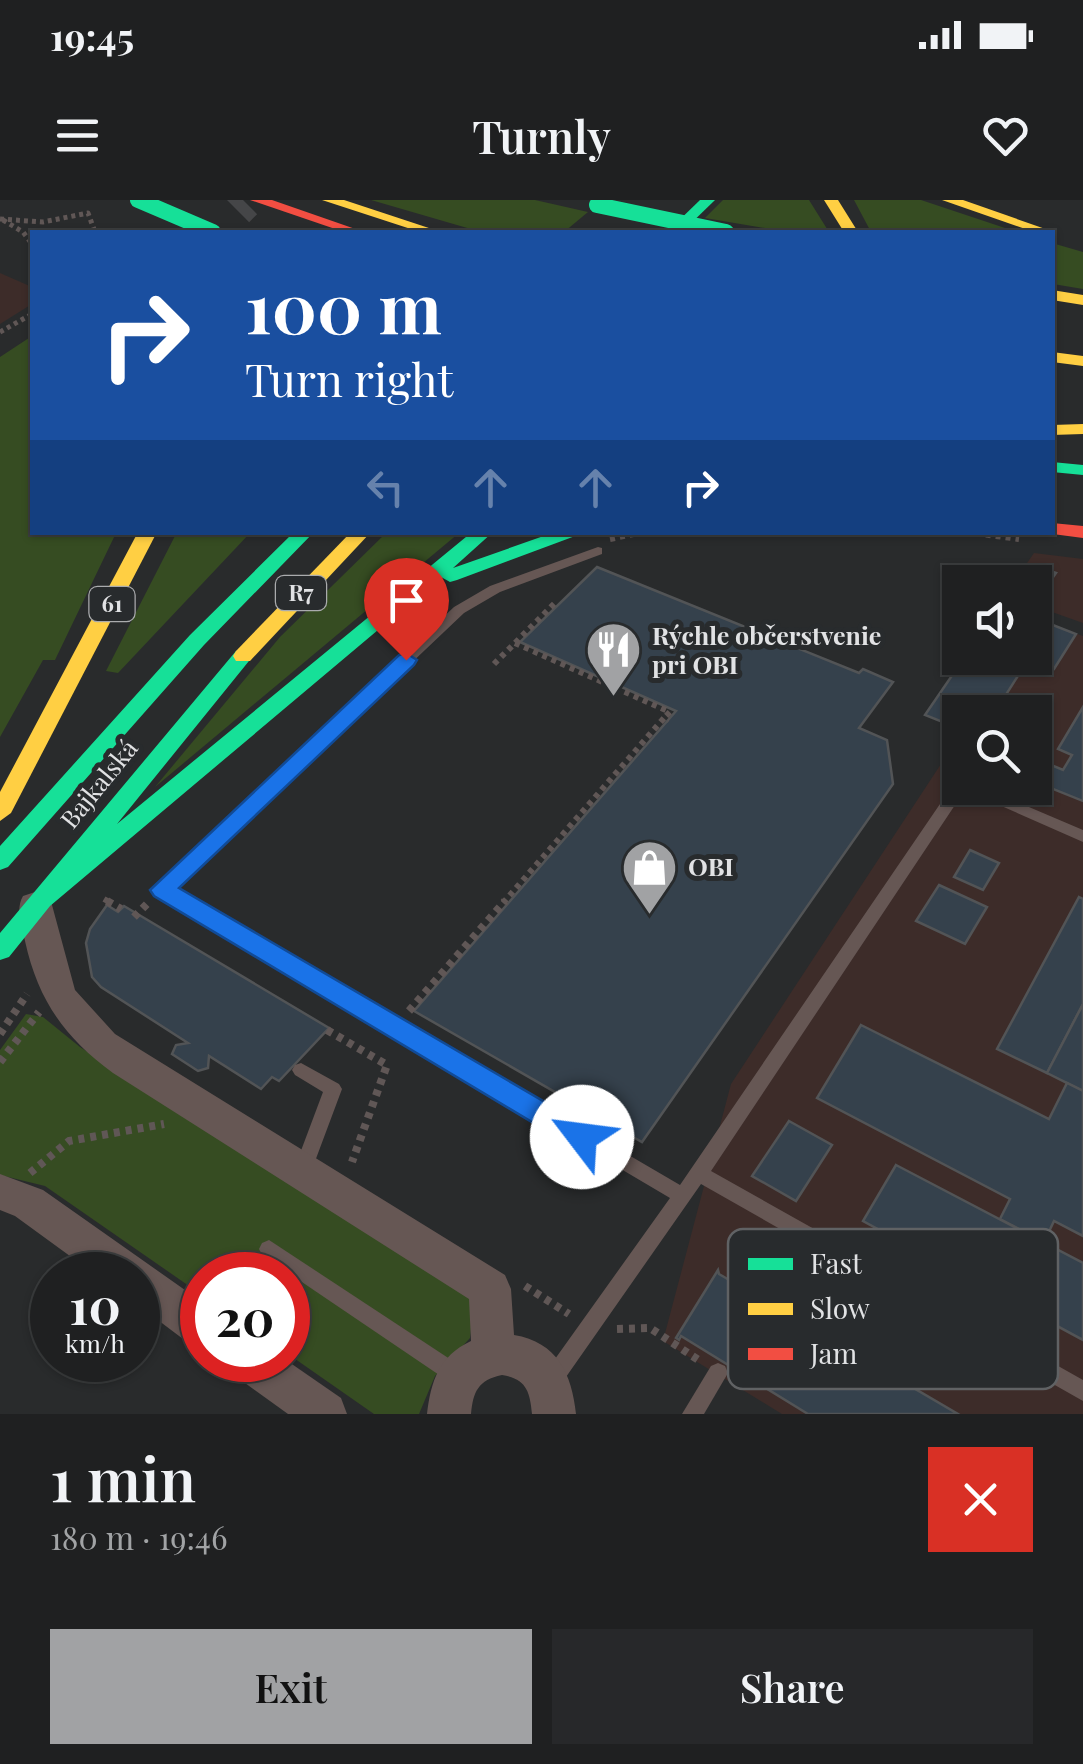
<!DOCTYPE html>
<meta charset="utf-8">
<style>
:root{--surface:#1f2021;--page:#27282a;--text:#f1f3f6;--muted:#a1a3a5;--line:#3c3e3f;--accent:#a1a2a4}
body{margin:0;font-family:"Playfair Display",serif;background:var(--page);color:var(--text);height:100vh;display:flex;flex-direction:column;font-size:38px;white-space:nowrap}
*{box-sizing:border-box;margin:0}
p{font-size:32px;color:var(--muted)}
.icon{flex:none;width:55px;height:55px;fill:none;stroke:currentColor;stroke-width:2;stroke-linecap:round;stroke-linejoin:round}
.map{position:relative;height:1214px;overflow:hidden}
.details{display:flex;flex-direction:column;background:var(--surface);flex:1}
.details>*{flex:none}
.guide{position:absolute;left:30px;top:30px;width:1025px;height:305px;border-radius:0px;box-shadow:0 2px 8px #0004,0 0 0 2px var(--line);background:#1a4fa0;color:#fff;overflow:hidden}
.buttons{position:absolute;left:942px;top:365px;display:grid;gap:20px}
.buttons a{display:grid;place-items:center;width:110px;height:110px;border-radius:0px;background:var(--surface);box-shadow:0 2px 8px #0004,0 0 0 2px var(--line);font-size:50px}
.speed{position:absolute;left:30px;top:1052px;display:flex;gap:20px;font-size:50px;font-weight:700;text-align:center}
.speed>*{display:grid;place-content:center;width:130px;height:130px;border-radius:50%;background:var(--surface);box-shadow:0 2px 8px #0004,0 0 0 2px var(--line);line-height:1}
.speed small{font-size:25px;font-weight:400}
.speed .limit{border:15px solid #d22;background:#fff;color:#111}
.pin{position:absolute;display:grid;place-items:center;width:85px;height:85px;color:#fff;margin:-102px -42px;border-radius:50% 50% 50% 0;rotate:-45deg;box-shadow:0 0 10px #0007}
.pin .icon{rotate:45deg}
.me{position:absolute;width:110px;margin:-55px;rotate:300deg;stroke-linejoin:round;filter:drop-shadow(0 0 8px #0008)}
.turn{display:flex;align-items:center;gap:35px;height:210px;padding:0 50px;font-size:45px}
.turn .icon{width:130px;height:130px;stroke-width:2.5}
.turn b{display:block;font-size:70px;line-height:85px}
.lanes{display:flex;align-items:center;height:95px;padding:0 50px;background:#0003;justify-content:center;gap:50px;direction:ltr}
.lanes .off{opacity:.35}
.round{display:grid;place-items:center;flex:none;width:105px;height:105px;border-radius:0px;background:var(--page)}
.overview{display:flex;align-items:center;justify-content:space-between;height:170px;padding:0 50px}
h1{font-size:60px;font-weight:600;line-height:75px}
.action{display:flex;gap:20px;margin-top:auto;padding:20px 50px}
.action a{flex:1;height:115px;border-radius:0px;background:var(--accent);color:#111;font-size:40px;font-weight:600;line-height:115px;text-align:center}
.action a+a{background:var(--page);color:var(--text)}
.status{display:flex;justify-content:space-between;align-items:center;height:70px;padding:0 50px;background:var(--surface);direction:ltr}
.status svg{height:28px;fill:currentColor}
header{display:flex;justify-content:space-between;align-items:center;height:130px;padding:0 50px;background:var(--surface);font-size:45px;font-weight:600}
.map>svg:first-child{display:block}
.industrial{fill:#3d2c29}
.green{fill:#364c22}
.building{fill:#35414c;stroke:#525456;stroke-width:2.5}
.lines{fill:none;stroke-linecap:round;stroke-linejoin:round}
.highway-tunnel{stroke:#454648;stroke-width:40;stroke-dasharray:40 20;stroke-linecap:butt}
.path-far2{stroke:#605756;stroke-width:5;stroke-dasharray:4 4;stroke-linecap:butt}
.path-far1{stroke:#605756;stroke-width:6;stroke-dasharray:5 5;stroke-linecap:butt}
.path{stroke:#605756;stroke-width:8;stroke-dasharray:6 6;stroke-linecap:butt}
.lane{fill:#665754;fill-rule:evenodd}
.street{fill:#665754;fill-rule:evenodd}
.fast{fill:#16e098;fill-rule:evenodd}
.slow{fill:#ffcf43;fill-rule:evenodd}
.jam{fill:#f24e42;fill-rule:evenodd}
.fast-bridge{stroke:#16e098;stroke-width:16}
.route{fill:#1a73e8;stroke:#114b97;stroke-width:2.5}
.labels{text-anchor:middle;stroke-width:10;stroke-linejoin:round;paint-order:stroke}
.shield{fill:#282b2d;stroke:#aaabad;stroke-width:2.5}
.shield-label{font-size:22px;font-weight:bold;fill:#e1e2e4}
.poi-label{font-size:25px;font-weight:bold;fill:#e1e2e4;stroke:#282b2d;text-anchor:start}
.street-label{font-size:25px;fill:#e1e2e4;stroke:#282b2d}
.key{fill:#282b2d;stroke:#606264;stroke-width:2.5}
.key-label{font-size:28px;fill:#e1e2e4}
</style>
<div class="status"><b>19:45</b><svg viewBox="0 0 49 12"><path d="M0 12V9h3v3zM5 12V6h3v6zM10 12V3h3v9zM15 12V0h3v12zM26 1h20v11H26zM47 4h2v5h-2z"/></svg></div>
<header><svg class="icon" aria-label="menu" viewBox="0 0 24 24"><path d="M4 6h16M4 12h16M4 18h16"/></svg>Turnly<svg class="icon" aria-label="heart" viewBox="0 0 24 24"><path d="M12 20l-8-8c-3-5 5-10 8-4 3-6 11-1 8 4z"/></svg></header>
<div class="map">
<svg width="1083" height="1214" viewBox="0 0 1083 1214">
<rect width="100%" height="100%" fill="#292b2c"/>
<g class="industrial">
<polygon points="0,73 32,87 32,104 0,124"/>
<polygon points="1034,353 1083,359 1083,423 1035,406 1035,382 1014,382"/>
<polygon points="1035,418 1083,436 1083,1214 782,1214 663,1141 731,884 960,535 960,588 1035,588 1035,512 960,512 960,529 925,515 964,458 1035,458"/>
</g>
<g class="green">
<polygon points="371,0 535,0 588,12 564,32 481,32"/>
<polygon points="723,0 809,0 829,32 788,32 705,18"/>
<polygon points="854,0 921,0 1017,32 871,32"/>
<polygon points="1052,43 1083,52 1083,89 1053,84"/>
<polygon points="32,136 32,332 116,333 55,460 43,460 0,537 0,157"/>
<polygon points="177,332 250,333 118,473 106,471"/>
<polygon points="386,333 459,333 155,587 280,437"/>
<polygon points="26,814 43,817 80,847 474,1101 470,1138 435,1176 419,1214 374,1214 288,1154 288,1075 202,1075 202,1095 45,986 0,975 0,850"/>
</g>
<g class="building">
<polygon points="1035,366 1056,373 1040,396 1035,394 1035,382 1023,382"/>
<polygon points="597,367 859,473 863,469 893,482 859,528 887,540 893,584 642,942 414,811 676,511 520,442"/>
<polygon points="1035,418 1076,434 1054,469 1021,458 1035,458"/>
<polygon points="964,458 1028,460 995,512 960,512 960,529 925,515"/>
<polygon points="1083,507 1083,601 1038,583 1049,564 1063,570 1072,555 1058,549"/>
<polygon points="970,650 999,663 983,690 954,677"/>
<polygon points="939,685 987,707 965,744 916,721"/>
<polygon points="1079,697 1083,699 1083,804 1047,873 997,849"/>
<polygon points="107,705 118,712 124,706 329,828 279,881 272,877 261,889 209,856 208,868 198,871 172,854 176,845 188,843 101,787 92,777 86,743 90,729"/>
<polygon points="1083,804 1083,891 1047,873"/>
<polygon points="861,825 1049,919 1067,883 1083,891 1083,1036 1054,1021 1044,1042 1000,1019 1010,999 817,898"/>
<polygon points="789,921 832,945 796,1001 752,976"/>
<polygon points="896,965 1083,1063 1083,1140 863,1021"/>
<polygon points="718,1070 719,1074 958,1214 808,1214 681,1136 679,1140 676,1138"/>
</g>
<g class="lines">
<polyline class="highway-tunnel" points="235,8 243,0"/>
<g class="path-far2">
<polyline points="0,19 43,22 88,13 95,32"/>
<polyline points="3,20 23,32 32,44"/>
<polyline points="0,132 32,114"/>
</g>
<g class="path-far1">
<polyline points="966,332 1019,339"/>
<polyline points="610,339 643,332"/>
<polyline points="515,443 670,512 664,518"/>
<polyline points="494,464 557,401"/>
<polyline points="104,699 111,703"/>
<polyline points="503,703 664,518 669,520"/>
</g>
<g class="path">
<polyline points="107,701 121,709"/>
<polyline points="134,717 147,704"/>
<polyline points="409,811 505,701"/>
<polyline points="327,830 387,865 352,962"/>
<polyline points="0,834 27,794"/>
<polyline points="0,862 39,812"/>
<polyline points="30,973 69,941 164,924"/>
<polyline points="525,1086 569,1114"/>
<polyline points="617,1129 650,1128 700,1161"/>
</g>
<g class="lane">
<polygon points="598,347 602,348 602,354 500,392 464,413 173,689 680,985 955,582 960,581 960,588 984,588 1083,630 1083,642 965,590 711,971 1083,1180 1083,1201 701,984 559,1187 552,1190 545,1187 542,1180 545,1173 670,998 156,694 154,690 156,686 454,407 490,386"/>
<polygon points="301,863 339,884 342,889 311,972 308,978 302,980 296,978 293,972 323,892 295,875 292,870 295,865"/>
<polygon points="269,1040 465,1169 468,1176 465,1183 458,1186 451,1183 262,1055 259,1049 262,1043"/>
<polygon points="718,1163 725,1166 728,1173 704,1214 682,1214 711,1166"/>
</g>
<g class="street">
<path d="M35 692 47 696 52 705 75 790 115 834 505 1075 511 1089 514 1135C557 1142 572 1174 576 1214H532C530 1191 526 1179 502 1175 478 1180 473 1192 471 1214H427C431 1181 439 1156 471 1141L469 1099 113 873C64 837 38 800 25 741 22 725 15 710 23 696Z"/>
<polygon points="0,974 43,990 202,1102 202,1147 187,1142 138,1105 138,1075 96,1075 15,1016 0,1010"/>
<polygon points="227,1160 286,1160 341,1198 347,1214 288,1214 234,1175"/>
</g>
<g class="fast">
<polygon points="700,0 715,0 682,32 667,32"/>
<polygon points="1052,262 1083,265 1083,275 1052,272"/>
<polygon points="294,332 314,332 204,445 8,667 0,670 0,646 190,435"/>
<polygon points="472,332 493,332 453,368 555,332 586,332 457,380 450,382 441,377 50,706 9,757 0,760 0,733 236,451 243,449 253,456 117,624"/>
</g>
<g class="slow">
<polygon points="322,0 344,0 441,32 420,32"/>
<polygon points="824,0 838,0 858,32 844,32"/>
<polygon points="942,0 963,0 1054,32 1034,32"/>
<polygon points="1052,90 1083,95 1083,105 1052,100"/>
<polygon points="1052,152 1083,156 1083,166 1052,162"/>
<polygon points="1083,224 1083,234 1052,235 1052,225"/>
<polygon points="138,332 157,332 11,613 0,621 0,592"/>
<polygon points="351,332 371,332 250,461 236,461 233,456 236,451"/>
</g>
<g class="jam">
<polygon points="250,0 272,0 364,32 344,32"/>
<polygon points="1052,323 1083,326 1083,338 1045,333 1052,332"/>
</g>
<g class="fast-bridge">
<polyline points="138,0 213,32"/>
<polyline points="597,5 726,32"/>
</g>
</g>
<polygon class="route" points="406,453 417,460 414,465 179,688 591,929 595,937 591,946 582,949 572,946 154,696 150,690 399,455"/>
<defs>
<symbol id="restaurant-pin" viewBox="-11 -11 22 30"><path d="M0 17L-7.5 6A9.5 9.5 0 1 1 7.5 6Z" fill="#a1a2a4" stroke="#282b2d"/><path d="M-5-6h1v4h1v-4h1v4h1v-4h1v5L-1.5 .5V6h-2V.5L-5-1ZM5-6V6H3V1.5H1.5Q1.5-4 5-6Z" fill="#fff"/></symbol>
<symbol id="shop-pin" viewBox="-11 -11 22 30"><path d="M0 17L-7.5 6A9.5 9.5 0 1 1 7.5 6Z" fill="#a1a2a4" stroke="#282b2d"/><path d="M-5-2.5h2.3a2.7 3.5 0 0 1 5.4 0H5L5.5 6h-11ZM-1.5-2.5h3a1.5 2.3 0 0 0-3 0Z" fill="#fff"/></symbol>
</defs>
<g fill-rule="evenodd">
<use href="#restaurant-pin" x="582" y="418" width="63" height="86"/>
<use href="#shop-pin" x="618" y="636" width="63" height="86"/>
</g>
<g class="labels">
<g class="shield">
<rect x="276" y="376" width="50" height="34" rx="8"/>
<rect x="89.5" y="387" width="45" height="34" rx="8"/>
</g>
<g class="shield-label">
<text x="301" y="401">R7</text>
<text x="112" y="412">61</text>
</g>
<g class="poi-label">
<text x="652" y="445">Rýchle občerstvenie<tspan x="652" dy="29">pri OBI</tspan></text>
<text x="688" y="676">OBI</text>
</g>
<g class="street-label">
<text transform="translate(99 584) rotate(-51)" y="9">Bajkalská</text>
</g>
</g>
<rect x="728" y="1029" width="330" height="160" rx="15" class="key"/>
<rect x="748" y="1058" width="45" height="12" fill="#16e098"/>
<rect x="748" y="1103" width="45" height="12" fill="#ffcf43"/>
<rect x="748" y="1148" width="45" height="12" fill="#f24e42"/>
<g class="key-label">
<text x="810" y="1074">Fast</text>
<text x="810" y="1119">Slow</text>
<text x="810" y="1164">Jam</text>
</g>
</svg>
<div class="buttons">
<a><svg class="icon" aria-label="sound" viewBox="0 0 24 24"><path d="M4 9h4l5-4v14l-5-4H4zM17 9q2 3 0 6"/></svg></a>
<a><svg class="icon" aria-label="search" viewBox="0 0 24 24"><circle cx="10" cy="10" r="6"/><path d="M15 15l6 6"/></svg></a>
</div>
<div class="speed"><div>10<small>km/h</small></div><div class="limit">20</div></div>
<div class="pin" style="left:406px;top:460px;background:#d93025"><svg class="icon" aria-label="arrive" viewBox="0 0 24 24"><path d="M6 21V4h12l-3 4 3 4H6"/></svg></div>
<svg class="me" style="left:582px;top:937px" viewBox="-20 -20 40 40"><circle r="19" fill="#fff"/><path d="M0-13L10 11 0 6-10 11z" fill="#1a73e8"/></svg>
<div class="guide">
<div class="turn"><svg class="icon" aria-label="right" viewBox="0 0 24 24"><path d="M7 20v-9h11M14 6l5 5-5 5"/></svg><div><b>100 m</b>Turn right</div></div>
<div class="lanes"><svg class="icon off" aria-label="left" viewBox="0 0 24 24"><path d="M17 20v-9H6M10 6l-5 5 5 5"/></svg><svg class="icon off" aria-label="ahead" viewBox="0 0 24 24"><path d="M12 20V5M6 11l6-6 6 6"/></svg><svg class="icon off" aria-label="ahead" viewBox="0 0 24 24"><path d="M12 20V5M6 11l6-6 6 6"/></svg><svg class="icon" aria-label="right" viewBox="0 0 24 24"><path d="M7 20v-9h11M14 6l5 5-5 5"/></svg></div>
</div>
</div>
<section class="details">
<div class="overview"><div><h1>1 min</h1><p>180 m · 19:46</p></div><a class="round" style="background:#d93025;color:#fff"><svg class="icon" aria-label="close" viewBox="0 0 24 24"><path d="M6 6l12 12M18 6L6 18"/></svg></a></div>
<div class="action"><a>Exit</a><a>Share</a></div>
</section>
